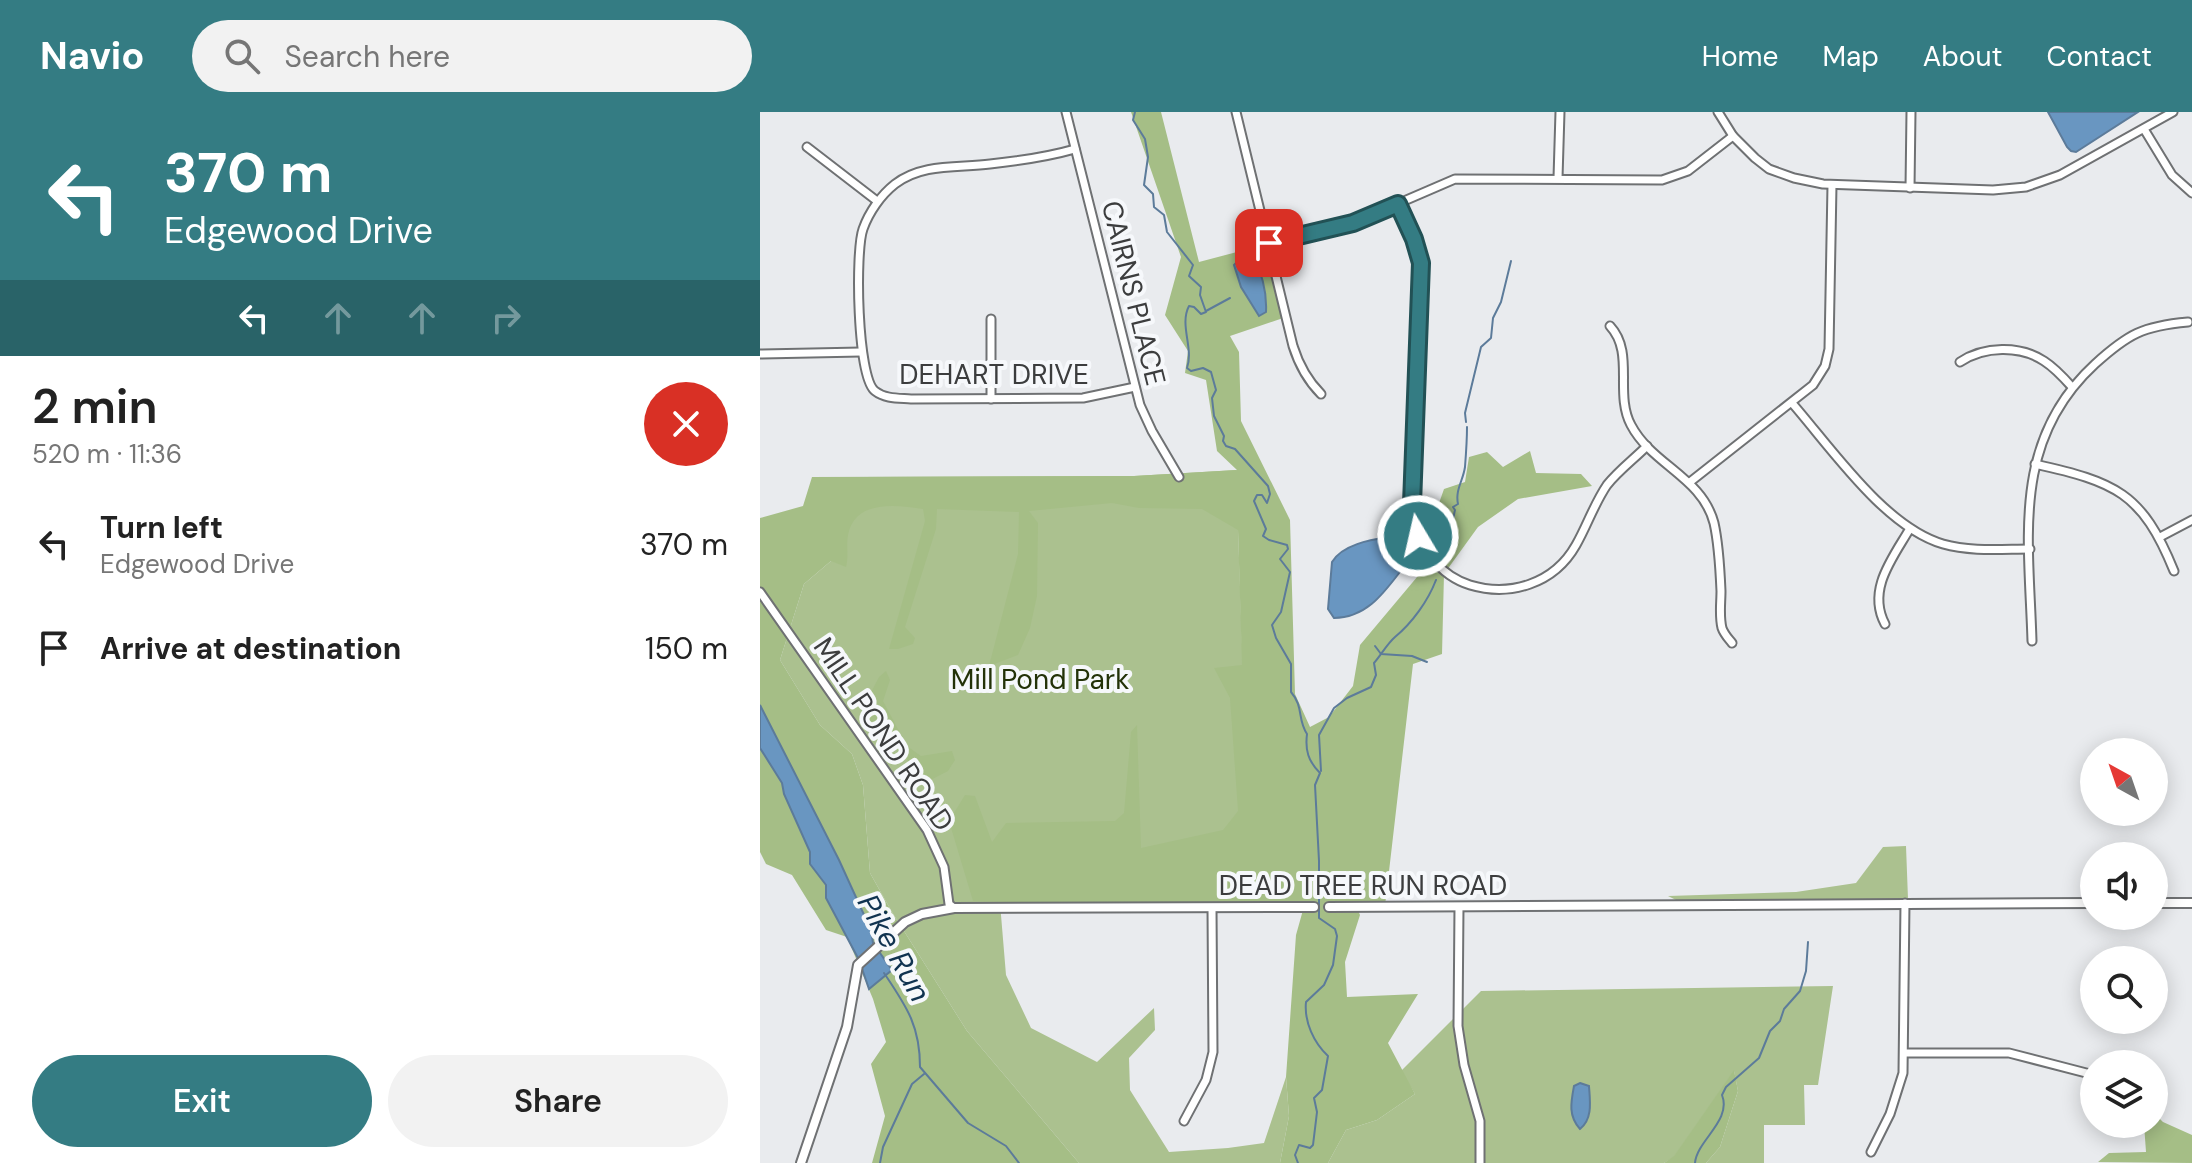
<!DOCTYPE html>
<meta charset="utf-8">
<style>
:root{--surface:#fff;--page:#f2f2f2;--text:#222;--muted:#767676;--accent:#347c83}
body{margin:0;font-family:"DM Sans",sans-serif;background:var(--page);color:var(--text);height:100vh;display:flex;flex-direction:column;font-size:30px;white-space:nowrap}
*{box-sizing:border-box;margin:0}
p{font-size:26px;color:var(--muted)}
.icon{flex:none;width:44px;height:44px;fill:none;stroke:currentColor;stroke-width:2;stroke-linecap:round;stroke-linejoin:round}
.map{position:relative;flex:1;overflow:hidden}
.sheet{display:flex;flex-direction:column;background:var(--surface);width:760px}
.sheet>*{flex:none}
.guide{background:#347c83;color:#fff;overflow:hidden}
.needle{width:52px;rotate:320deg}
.fabs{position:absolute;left:1320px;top:626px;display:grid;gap:16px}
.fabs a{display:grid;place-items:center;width:88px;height:88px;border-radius:50%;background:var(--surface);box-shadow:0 4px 20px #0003;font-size:40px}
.pin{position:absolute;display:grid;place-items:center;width:68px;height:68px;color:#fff;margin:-34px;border-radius:16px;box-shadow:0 4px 12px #0006}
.me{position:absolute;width:88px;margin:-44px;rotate:351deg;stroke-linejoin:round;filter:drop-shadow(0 0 6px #0008)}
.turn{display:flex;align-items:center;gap:28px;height:168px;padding:0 32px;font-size:36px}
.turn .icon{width:104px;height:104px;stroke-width:2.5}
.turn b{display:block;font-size:56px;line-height:68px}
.lanes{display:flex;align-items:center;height:76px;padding:0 32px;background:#0003;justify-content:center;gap:40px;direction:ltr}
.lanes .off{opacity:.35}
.round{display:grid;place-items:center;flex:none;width:84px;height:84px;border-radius:42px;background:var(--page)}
.overview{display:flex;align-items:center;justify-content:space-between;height:136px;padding:0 32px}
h1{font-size:48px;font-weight:600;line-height:60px}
.cta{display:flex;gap:16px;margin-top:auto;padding:16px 32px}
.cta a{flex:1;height:92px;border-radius:48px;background:var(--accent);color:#fff;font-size:32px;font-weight:600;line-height:92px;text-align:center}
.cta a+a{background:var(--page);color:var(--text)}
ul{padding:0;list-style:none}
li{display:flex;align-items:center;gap:24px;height:104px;padding:0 32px}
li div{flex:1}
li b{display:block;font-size:30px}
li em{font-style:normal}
header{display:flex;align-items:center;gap:48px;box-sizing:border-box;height:112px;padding:0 40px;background:var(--accent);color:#fff}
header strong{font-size:38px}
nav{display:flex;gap:44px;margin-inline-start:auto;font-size:28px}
.search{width:560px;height:72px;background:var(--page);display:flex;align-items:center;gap:20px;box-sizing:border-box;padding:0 28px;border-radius:44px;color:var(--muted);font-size:30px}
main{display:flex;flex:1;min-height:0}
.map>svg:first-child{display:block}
.green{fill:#abc18f}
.forest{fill:#a5be86}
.water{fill:#6996c1;stroke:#5c7b9a;stroke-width:2}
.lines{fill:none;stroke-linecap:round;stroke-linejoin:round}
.stream{stroke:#5c7b9a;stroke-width:2}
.minor-casing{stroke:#6f7173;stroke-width:11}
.tertiary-casing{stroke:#6f7173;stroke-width:12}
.minor{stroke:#fff;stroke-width:7}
.tertiary{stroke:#fff;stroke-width:8}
.route-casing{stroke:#225155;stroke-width:20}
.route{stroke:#347c83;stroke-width:14}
.labels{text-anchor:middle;stroke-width:8;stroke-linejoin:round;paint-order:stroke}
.street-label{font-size:28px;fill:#3c3d3e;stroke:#f6f8fb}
.park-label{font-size:28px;fill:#233208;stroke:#f6f8fb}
.water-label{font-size:30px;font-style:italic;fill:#103350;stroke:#f6f8fb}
</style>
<header>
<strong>Navio</strong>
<div class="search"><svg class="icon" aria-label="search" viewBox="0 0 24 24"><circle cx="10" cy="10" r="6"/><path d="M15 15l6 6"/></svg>Search here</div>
<nav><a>Home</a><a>Map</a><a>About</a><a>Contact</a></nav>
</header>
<main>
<section class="sheet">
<div class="guide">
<div class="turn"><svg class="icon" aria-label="left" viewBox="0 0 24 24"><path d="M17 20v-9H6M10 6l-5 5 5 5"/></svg><div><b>370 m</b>Edgewood Drive</div></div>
<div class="lanes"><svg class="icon" aria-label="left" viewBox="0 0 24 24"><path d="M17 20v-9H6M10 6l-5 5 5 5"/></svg><svg class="icon off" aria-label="ahead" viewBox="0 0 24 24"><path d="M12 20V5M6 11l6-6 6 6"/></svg><svg class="icon off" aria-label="ahead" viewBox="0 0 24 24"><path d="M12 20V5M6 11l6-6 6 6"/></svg><svg class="icon off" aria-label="right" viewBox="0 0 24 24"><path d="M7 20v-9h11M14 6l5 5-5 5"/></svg></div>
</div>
<div class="overview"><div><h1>2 min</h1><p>520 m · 11:36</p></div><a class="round" style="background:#d93025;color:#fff"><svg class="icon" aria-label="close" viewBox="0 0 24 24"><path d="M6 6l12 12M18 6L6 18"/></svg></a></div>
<ul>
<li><svg class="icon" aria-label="left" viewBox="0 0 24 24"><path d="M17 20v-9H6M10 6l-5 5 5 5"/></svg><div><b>Turn left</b><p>Edgewood Drive</p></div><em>370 m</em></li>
<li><svg class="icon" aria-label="arrive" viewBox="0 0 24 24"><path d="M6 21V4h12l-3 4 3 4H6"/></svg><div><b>Arrive at destination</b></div><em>150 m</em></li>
</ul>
<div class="cta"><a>Exit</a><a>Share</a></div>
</section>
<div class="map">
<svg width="1432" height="1051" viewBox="0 0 1432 1051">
<rect width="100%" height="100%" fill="#e9ebee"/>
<g class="green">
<polygon points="476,358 491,795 240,791 246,863 271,916 337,950 394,896 395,918 369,946 370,978 409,1040 468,1036 504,1031 526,965 529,1004 520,1051 319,1051 207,919 132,800 110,761 103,673 92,642 60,613 20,548 44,472 71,449 99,365 374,364"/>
<polygon points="1146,734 1148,787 916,788 908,784 1036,780 1096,771 1123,735"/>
<polygon points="1073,874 1058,973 1044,973 1045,1013 1004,1013 1004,1051 946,1051 960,1035 978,979 974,959 914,1045 904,1051 568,1051 586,1018 617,1008 655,982 641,959 721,879"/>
</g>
<g class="forest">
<path d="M371 0H401L439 150 511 131 529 204 470 224 479 240 481 309 530 408 535 582 550 615 569 605 593 574 600 533 673 446 664 434 684 377 705 370 709 345 727 340 743 355 770 339 776 361 821 362 832 374 758 387 718 415 684 462 682 542 653 552 625 794H596L600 803 585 850 587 885 658 882 628 931 655 982 617 1008 586 1018 568 1051H520L529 1004 526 965 536 823 543 798 213 789 189 709 205 683 215 684 232 730 246 711 355 709 364 701 371 620 377 613 381 736 463 718 478 699 470 586 454 556 482 553 478 418 442 397 379 396 352 391 269 399 278 411 277 484 270 516 258 543 229 554 258 442 259 400 177 397 176 417 145 515 155 526 153 532 138 537H129L165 409 163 397C137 393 95 387 88 423 86 434 89 444 86 455L71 449 44 472 20 548 60 613 92 642 103 673 110 761 132 800 207 919 319 1051H112L125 1004 111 952 126 930 113 887 87 825 66 818 32 763 6 752 0 740V406L43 394 52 365 374 364 477 358 457 339 446 268 425 261 428 239 405 203 421 145Z"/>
<polygon points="126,559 130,568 123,589 147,634 161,644 192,639 195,648 188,659 153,677 144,673 153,656 121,608 109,610 104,594 119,565"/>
<polygon points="974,958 978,979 960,1035 946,1051 904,1051 914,1044"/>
<polygon points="1394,1001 1403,1010 1432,1023 1432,1051 1338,1050 1349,1041 1386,1040 1384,1012 1394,1012"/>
</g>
<g class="water">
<polygon points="1288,0 1378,0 1316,40 1311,39 1307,35"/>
<path d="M490 142C502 157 507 181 506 200L499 204 481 175 474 153 484 143Z"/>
<path d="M639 423 651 446C629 472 612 506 574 506L568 497 572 450C584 430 618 427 639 423Z"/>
<polygon points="0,593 79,748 111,818 113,831 132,858 109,877 99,848 66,786 66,773 50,752 50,740 24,682 22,671 0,636"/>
<path d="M820 971 829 974C830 989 833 1007 820 1017 808 1004 811 990 814 974Z"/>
</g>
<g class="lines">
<g class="stream">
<path d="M375 0 373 8 385 27 388 45 384 73 393 82 394 95 404 103 407 120 433 153 429 164 441 175 440 183 446 200 441 202 434 195 429 194C419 213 434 236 427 256L431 259 443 256 451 260 456 278 452 286 454 304 464 324 463 329 466 334 475 337 508 374 510 382 507 391 502 383H497L494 389 506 417 503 424 509 428 527 433 528 437 520 447 530 460 521 500 512 513 516 526 531 552V580C544 595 537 607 547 622 545 638 548 649 560 661L555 673 559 749V806L575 817 577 824 573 853 564 873 546 890C544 910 554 931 568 944L562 978 554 986 557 1000 553 1033 550 1036 539 1033 535 1043 538 1051"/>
<polyline points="446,199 470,186"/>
<polyline points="706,310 705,301 721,235 731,226 733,206 741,190 751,149"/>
<path d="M683 444C692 431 691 414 695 398L693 395 698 392C695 378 703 369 705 355 706 342 707 329 707 315"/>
<polyline points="615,534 621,542 652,544 667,550"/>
<path d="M561 659 559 623 574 596 587 586 611 575 616 563 614 551C621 543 627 532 635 525 652 511 668 489 676 468"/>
<path d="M124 861C146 894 160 913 160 955L208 1011 246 1034 259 1051"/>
<polyline points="120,1051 123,1035 152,972 164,962"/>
<path d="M935 1051C937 1028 972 1009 962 983L966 975 999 946 1010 919 1020 909 1024 897 1040 879 1046 859 1048 830"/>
</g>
<defs>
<g id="minor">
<polyline points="306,0 380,293 392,319 419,365"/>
<path d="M476 0 533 234C539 253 547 268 561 282"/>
<polyline points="958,0 973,24 995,46 1009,57 1034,66 1063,72 1233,78 1266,75 1300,63 1413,0"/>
<polyline points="1384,17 1412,63 1432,81"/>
<polyline points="47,35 117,89"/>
<path d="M315 37C287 45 258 49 230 52 198 56 162 51 135 72 121 83 109 100 103 117 95 139 97 265 115 279 125 287 139 286 151 287L323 286 375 275"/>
<polyline points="798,66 800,0"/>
<polyline points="1150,76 1151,0"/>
<path d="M638 92 654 127 661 151 653 406C661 435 678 463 710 473 750 485 794 472 816 433 827 414 834 392 847 373 858 359 874 347 887 334"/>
<polyline points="509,131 593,111 695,67 902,68 928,59 973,24"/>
<polyline points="231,207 231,287"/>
<path d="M850 214C875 241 854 281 871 313 892 353 942 365 954 411 959 433 960 456 961 479 961 491 959 504 962 516 964 522 968 526 972 531"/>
<polyline points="0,242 101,240"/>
<path d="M1200 250C1224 234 1260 233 1284 249 1295 256 1304 266 1312 275"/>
<path d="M1032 291C1072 337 1125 415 1183 432 1211 440 1242 437 1270 437"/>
<path d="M1275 352C1355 370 1382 380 1414 459"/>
<polyline points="930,370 1053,273 1065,254 1069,237 1072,73"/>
<polyline points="1400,425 1432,408"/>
<polyline points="0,480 167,718 184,755 189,792 194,796"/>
<path d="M1125 512C1107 478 1132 447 1149 418"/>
<path d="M1272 529C1269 426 1251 329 1335 252 1368 222 1383 214 1428 210"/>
<polyline points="699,795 698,914 704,953 720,1009 720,1051"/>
<polyline points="1145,941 1249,941 1334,963"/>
<polyline points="424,1009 446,968 453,940 452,796"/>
<polyline points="1111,1040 1130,1002 1143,961 1145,791"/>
</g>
<g id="tertiary">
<polyline points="1394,791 1432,791"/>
<polyline points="569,795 1334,791"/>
<polyline points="41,1051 87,915 98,853 145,810 162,802 194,796 554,795"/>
</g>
</defs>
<use href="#minor" class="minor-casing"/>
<use href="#tertiary" class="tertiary-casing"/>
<use href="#minor" class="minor"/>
<use href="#tertiary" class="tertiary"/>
</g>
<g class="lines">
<defs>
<polyline id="route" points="509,131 593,111 638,92 654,127 661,151 652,392 658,424"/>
</defs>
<use href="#route" class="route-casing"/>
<use href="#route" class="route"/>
</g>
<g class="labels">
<g class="street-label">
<text transform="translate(374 181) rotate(76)" y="10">CAIRNS PLACE</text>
<text x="234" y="272">DEHART DRIVE</text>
<text transform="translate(124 622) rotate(56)" y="10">MILL POND ROAD</text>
<text x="603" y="783">DEAD TREE RUN ROAD</text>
</g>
<g class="park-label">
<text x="280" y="577">Mill Pond Park</text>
</g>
<g class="water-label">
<text transform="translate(134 836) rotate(61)" y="10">Pike Run</text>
</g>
</g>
</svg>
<div class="fabs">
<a><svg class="needle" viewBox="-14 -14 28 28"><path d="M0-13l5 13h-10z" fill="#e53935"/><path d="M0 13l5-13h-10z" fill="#767676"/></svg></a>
<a><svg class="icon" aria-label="sound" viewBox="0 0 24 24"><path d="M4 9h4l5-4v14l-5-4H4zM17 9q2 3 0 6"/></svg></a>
<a><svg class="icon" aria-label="search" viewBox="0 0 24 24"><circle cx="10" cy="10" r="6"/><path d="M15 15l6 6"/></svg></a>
<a><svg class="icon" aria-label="layers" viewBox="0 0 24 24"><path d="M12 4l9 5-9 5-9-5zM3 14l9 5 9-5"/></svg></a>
</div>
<div class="pin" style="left:509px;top:131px;background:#d93025"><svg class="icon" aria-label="arrive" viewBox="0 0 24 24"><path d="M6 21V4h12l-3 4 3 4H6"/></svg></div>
<svg class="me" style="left:658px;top:424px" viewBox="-20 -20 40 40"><circle r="17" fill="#347c83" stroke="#fff" stroke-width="3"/><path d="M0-11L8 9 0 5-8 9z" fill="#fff"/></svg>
</div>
</main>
